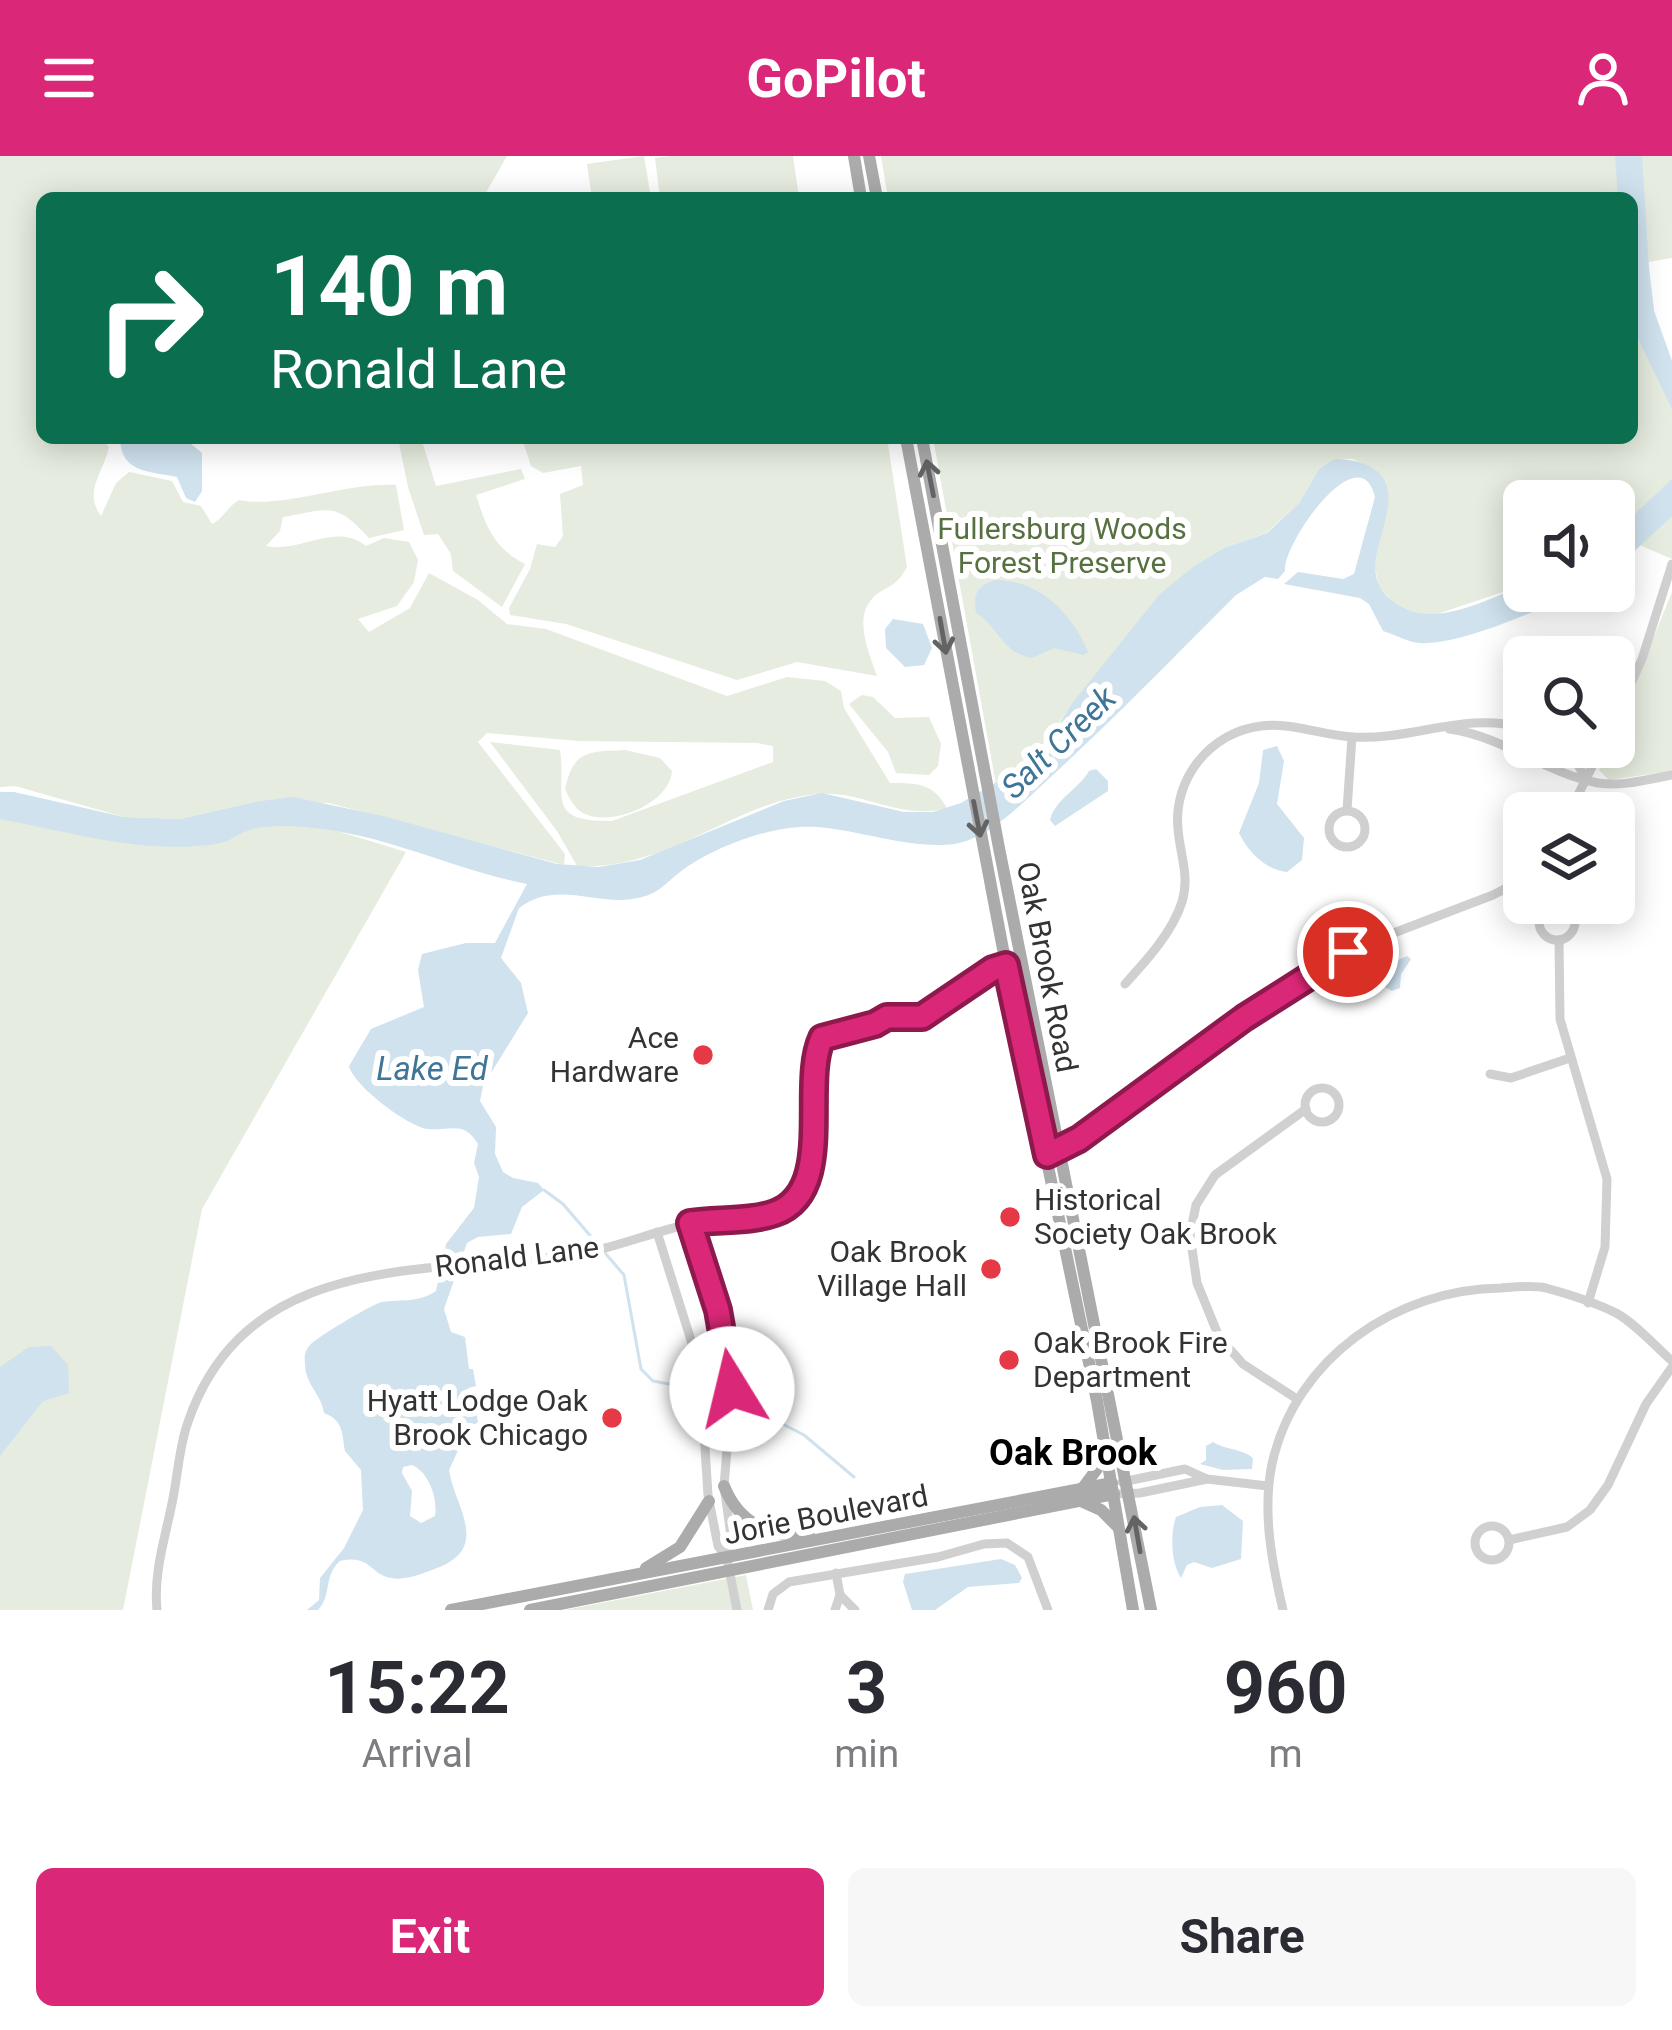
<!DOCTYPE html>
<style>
:root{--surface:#fff;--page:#f7f7f7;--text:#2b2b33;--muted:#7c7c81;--accent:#db2777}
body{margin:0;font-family:Roboto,sans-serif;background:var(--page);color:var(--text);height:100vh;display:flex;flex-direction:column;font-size:45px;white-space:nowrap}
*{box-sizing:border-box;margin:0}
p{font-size:39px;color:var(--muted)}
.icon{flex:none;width:66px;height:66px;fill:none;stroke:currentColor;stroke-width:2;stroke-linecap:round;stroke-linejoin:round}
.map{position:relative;height:1454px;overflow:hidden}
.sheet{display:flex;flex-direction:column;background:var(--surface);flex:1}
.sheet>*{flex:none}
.banner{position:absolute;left:36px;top:36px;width:1602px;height:252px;border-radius:18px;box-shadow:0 6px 30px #0003;background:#0b6e4f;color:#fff;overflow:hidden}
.fabs{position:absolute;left:1503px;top:324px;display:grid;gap:24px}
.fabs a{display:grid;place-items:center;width:132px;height:132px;border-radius:18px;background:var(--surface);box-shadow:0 6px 30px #0003;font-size:60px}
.pin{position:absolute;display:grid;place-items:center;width:102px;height:102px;color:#fff;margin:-51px;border:6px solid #fff;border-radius:50%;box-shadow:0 3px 12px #0007}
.me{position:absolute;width:132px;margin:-66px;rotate:351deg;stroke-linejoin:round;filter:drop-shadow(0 0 9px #0008)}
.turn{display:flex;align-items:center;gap:42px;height:252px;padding:0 36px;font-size:54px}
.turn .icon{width:156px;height:156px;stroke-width:2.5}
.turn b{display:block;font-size:84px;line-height:102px}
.eta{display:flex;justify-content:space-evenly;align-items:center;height:204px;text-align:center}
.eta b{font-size:72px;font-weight:700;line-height:84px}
.button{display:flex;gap:24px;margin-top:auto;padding:24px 36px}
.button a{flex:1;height:138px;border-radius:18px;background:var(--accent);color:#fff;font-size:48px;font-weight:700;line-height:138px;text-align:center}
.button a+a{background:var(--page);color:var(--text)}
header{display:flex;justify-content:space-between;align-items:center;height:156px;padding:0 36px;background:var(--accent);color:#fff;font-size:54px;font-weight:700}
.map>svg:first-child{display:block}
.green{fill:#e6ecdf}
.water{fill:#cfe2ee;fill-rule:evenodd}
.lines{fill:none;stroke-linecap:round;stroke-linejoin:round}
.stream{stroke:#cfe2ee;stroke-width:3}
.minor{stroke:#d0d0d0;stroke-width:9}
.major{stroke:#ababab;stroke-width:12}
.oneway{stroke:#636363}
.route-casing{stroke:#8e194d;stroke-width:30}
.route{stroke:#db2777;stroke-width:21}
.poi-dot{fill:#e63946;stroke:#fff;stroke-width:4.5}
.labels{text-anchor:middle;stroke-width:12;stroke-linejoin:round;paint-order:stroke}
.park-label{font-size:30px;fill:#56703f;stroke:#fff}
.street-label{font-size:30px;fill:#333;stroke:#fff}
.poi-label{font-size:30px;fill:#333;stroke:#fff;text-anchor:end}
.water-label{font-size:33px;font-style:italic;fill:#3f7597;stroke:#fff}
.quarter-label{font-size:36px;font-weight:bold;fill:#000;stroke:#fff}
</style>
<header><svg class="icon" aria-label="menu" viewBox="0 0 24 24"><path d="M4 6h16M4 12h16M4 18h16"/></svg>GoPilot<svg class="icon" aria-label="person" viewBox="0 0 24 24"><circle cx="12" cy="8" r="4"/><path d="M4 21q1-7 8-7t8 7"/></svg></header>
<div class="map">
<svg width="1672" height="1454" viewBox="0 0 1672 1454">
<rect width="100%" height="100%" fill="#fff"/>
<g class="green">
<path d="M0 0H507L484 40 471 42H42V282H100L109 291C103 318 83 335 101 360L116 327 129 316 172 325 183 346 201 350 212 368C224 362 227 351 239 344 282 353 346 326 396 329L404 374 369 382C335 345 330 353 283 361L280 375 266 390C298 398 335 365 366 390L384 382 409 386 418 404 414 426 397 450 358 463 369 476 410 452 429 417 478 444 507 468 546 473 727 540 787 521 825 525 841 535 844 552 890 627C917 627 933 627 947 652 901 665 863 634 818 638 733 645 670 715 577 710L557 675 490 586 560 594C567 640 543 666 612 665L773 606V590L757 587 578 585 487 577 478 586 565 698 564 709 329 647 254 646 180 663 124 661 15 630 0 631Z"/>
<polygon points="644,0 651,42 592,42 587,8"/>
<polygon points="671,0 793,0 799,42 660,42 655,2"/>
<path d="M881 0H1672V102L1648 106 1654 155 1672 205V403L1614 378V345H1524V429L1437 458 1413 459 1399 452 1379 431 1375 412 1379 380 1376 314 1353 303H1334L1319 313 1299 347 1266 377 1224 392 1070 550C1051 583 1028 607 996 628L933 282H1632V42H888Z"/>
<path d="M398 282H421L436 330 521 313 525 323 476 339C486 371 494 392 525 408L502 451 453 415 451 398 438 378 424 379 408 331Z"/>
<path d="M522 282H887L907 411C894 435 884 429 872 443 853 464 870 498 877 520L797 506 737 524 566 468 510 459 509 452 530 413 537 388 555 391 563 380 560 338 583 329 581 310 543 317 531 310Z"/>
<polygon points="1672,436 1672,615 1609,624 1599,614 1609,591 1614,591 1614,578"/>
<polygon points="862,539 873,541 895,562 929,561 941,588 938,610 929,619 896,617 888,596 849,548"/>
<path d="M625 594 660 602 672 615C670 647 612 672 583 657 574 652 569 642 565 633 574 593 589 596 625 594Z"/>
<polygon points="0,656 253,670 311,667 406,696 202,1053 123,1454 0,1454"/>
<polygon points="746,1419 753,1454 565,1454"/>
</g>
<g class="water">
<polygon points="1615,0 1642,0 1649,112 1654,155 1672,205 1672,253 1632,170 1632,42 1618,42"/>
<path d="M120 282H184L202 297V335L195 346 186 342 177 321C148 315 121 317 120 282Z"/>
<path d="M1334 303C1354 303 1382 309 1387 331 1393 353 1378 382 1376 404 1374 418 1377 429 1386 439 1424 479 1480 446 1524 429V435H1576C1541 454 1458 490 1419 487 1410 487 1394 478 1383 475L1369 448 1360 442 1284 428 1298 416 1343 423 1354 418 1375 341C1360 277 1282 388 1285 415L1278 423 1265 421 1236 439C1172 503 1109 568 1042 629 1022 648 995 674 969 684 929 700 859 673 816 671 774 668 713 691 680 716 667 726 659 737 642 741 600 753 558 722 519 752L501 802 521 827 528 857 483 930 480 945 496 971 495 998 503 1016 513 1022 538 1027 544 1034 522 1051 511 1078 478 1081 467 1087 444 1153 451 1176 465 1181 469 1213H473L476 1230 468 1232 472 1256H476L478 1266 468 1273 449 1314C454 1350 492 1391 437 1412 424 1417 405 1425 391 1422 369 1418 371 1398 340 1405 323 1420 332 1440 318 1454H307L319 1444 320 1422 344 1392 363 1354 361 1314 345 1295C342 1279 344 1264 324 1257 321 1237 305 1229 305 1207 304 1199 305 1195 310 1189 316 1182 372 1148 382 1146 401 1143 419 1147 436 1135L446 1088 474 1052 479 1021 474 1007 478 988C464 964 450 975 428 973 408 971 353 929 349 910L371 873 424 851 418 814 422 798 466 787H495L527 728C455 714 387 679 314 672 297 670 266 668 250 674 234 679 231 687 209 689 138 697 69 676 0 663V636H14L124 661 180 663 254 646 293 641 383 660 557 708 599 711 640 704 784 645 822 637 904 656H933L961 647 1017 614 1052 581 1070 550 1159 439 1193 411 1224 392 1267 377 1299 347 1319 313ZM412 1309C429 1316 438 1343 435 1360L421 1367 410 1360 412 1335 402 1317 403 1311Z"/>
<polygon points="1672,323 1672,360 1614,414 1614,378"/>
<path d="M997 424C1040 425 1072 457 1088 496L1083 499 1054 492 1032 502C1001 497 999 470 976 457 973 438 977 429 997 424Z"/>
<polygon points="893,463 923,468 932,492 924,509 905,511 886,492 885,473"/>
<path d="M1277 590 1284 605 1277 648 1304 682 1302 704 1287 716C1266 714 1248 696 1239 677L1259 627 1263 594Z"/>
<path d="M1096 613 1108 625V635L1055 670 1050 664C1056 642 1078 634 1089 615Z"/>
<polygon points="1407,800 1411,803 1401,818 1400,832 1392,835 1381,829 1371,833 1362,829 1361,821"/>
<polygon points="51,1190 68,1209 69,1237 43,1245 0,1300 0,1211 29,1191"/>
<path d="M1213 1286C1225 1294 1241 1292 1253 1302L1252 1313 1223 1314 1200 1308 1206 1304V1290Z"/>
<path d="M1222 1349 1243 1365 1241 1403 1212 1412 1194 1406 1187 1409 1181 1422C1171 1407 1170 1378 1176 1361L1200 1351Z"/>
<polygon points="1001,1403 1015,1409 1022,1422 1019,1427 968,1431 935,1454 912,1454 903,1426 905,1418"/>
</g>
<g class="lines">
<g class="stream">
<polyline points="544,1034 563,1048 624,1119 641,1213 653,1225 696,1233"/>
<polyline points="740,1246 804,1279 854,1321"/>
</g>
<g class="minor">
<polyline points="1614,565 1642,503 1672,408"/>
<path d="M1449 573C1503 580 1545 617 1598 627 1622 631 1649 623 1672 619"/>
<polyline points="1556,591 1578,609 1586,623"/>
<polyline points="1347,654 1352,581"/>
<circle cx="1347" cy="673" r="18"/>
<polyline points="1569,657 1602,591"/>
<circle cx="1557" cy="766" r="18"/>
<polyline points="1559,784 1560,863 1607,1023 1605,1091 1588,1147"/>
<path d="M1125 828C1146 805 1172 777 1182 746 1190 720 1180 699 1178 673 1173 623 1210 576 1261 570 1291 566 1321 579 1352 581 1411 585 1466 555 1524 572"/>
<polyline points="1490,918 1511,922 1570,902"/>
<circle cx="1322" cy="949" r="17"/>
<polyline points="1047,999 1080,983 1244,862 1316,814 1370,786 1493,739 1524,723"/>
<polyline points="690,1067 718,1154 732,1233 724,1330 732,1387 727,1402"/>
<polyline points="657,1076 700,1213 708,1339 718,1390 727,1402 737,1454"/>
<polyline points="1297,1243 1243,1208 1219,1181 1197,1127 1190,1079 1196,1049 1215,1019 1306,953"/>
<polyline points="1122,1326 1185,1313 1207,1323 1268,1330"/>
<polyline points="1114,1338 1140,1337 1207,1323"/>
<circle cx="1492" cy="1387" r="17"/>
<polyline points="1509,1384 1567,1371 1590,1354 1608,1329 1646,1248 1672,1211"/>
<polyline points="840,1439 855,1454"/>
<path d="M157 1454C153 1414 167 1377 174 1337 178 1314 180 1288 188 1266 247 1095 427 1118 570 1099 610 1094 646 1078 685 1069 716 1061 765 1069 790 1047 836 1006 798 932 822 882L875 869 887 861H922L993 813 1006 809"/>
<polyline points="768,1454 773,1438 789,1426 938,1401 984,1388 1007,1387 1028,1401 1048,1454"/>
<polyline points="835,1454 840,1439 836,1417"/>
<path d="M1283 1454C1272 1407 1262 1356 1272 1308 1295 1202 1397 1133 1501 1132 1515 1131 1532 1129 1546 1132 1568 1138 1596 1147 1616 1157 1636 1168 1655 1190 1672 1205"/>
</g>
<g class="major">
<polyline points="854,0 861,42"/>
<polyline points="869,0 877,42"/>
<polyline points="906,282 1006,809 1097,1245 1133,1454"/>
<polyline points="922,282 999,692 1151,1454"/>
<path d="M724 1330C740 1370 770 1379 810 1381"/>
<polyline points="1082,1333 1097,1313 1102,1294"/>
<polyline points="1081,1345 1101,1354 1118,1371"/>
<polyline points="646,1412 680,1391 709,1345"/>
<polyline points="451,1454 1112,1327"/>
<polyline points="530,1454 1114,1338"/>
</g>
</g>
<defs><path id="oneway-shaft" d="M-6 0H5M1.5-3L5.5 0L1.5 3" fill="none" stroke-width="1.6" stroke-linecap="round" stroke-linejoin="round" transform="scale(3)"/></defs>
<g class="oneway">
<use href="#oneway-shaft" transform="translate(930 322) rotate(-101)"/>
<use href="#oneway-shaft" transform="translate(943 480) rotate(80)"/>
<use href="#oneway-shaft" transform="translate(977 663) rotate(79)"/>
<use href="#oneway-shaft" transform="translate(1137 1378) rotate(-100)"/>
</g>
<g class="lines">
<defs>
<path id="route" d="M732 1233 718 1154 690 1067C717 1063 750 1066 775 1057 837 1035 800 929 822 882L875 868 887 861H922L993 813 1006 809 1047 999 1079 983 1244 862 1348 796"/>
</defs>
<use href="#route" class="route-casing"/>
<use href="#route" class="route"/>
</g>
<g class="poi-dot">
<circle cx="703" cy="899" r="12"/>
<circle cx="1010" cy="1061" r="12"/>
<circle cx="991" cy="1113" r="12"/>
<circle cx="1009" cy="1204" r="12"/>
<circle cx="612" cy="1262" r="12"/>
</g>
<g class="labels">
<g class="park-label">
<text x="1062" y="383">Fullersburg Woods<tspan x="1062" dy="34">Forest Preserve</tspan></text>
</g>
<g class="street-label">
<text transform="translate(1047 811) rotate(79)" y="10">Oak Brook Road</text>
<text transform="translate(517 1101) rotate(-7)" y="10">Ronald Lane</text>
<text transform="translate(826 1359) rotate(-11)" y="10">Jorie Boulevard</text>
</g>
<g class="poi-label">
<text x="679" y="892">Ace<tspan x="679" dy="34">Hardware</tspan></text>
<text x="1034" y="1054" text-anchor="start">Historical<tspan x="1034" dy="34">Society Oak Brook</tspan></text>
<text x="967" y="1106">Oak Brook<tspan x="967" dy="34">Village Hall</tspan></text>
<text x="1033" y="1197" text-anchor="start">Oak Brook Fire<tspan x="1033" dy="34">Department</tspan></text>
<text x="588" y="1255">Hyatt Lodge Oak<tspan x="588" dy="34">Brook Chicago</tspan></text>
</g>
<g class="water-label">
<text transform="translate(1058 586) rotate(-44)" y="12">Salt Creek</text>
<text x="432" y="924">Lake Ed</text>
</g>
<g class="quarter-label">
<text x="1073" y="1309">Oak Brook</text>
</g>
</g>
</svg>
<div class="fabs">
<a><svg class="icon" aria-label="sound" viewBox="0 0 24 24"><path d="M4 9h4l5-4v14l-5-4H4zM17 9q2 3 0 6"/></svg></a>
<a><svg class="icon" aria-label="search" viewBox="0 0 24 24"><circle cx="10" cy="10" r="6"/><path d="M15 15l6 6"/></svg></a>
<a><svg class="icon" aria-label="layers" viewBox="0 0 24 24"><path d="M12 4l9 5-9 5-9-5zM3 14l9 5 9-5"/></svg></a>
</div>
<div class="pin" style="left:1348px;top:796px;background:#d93025"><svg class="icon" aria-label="arrive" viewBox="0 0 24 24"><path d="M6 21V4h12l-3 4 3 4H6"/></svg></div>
<svg class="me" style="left:732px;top:1233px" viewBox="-20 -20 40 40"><circle r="19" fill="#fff"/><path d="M0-13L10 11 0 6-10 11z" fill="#db2777"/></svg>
<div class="banner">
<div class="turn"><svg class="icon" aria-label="right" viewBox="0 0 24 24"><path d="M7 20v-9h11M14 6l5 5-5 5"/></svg><div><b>140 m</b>Ronald Lane</div></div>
</div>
</div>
<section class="sheet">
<div class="eta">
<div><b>15:22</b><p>Arrival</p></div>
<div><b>3</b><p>min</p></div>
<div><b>960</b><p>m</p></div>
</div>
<div class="button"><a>Exit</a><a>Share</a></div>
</section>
